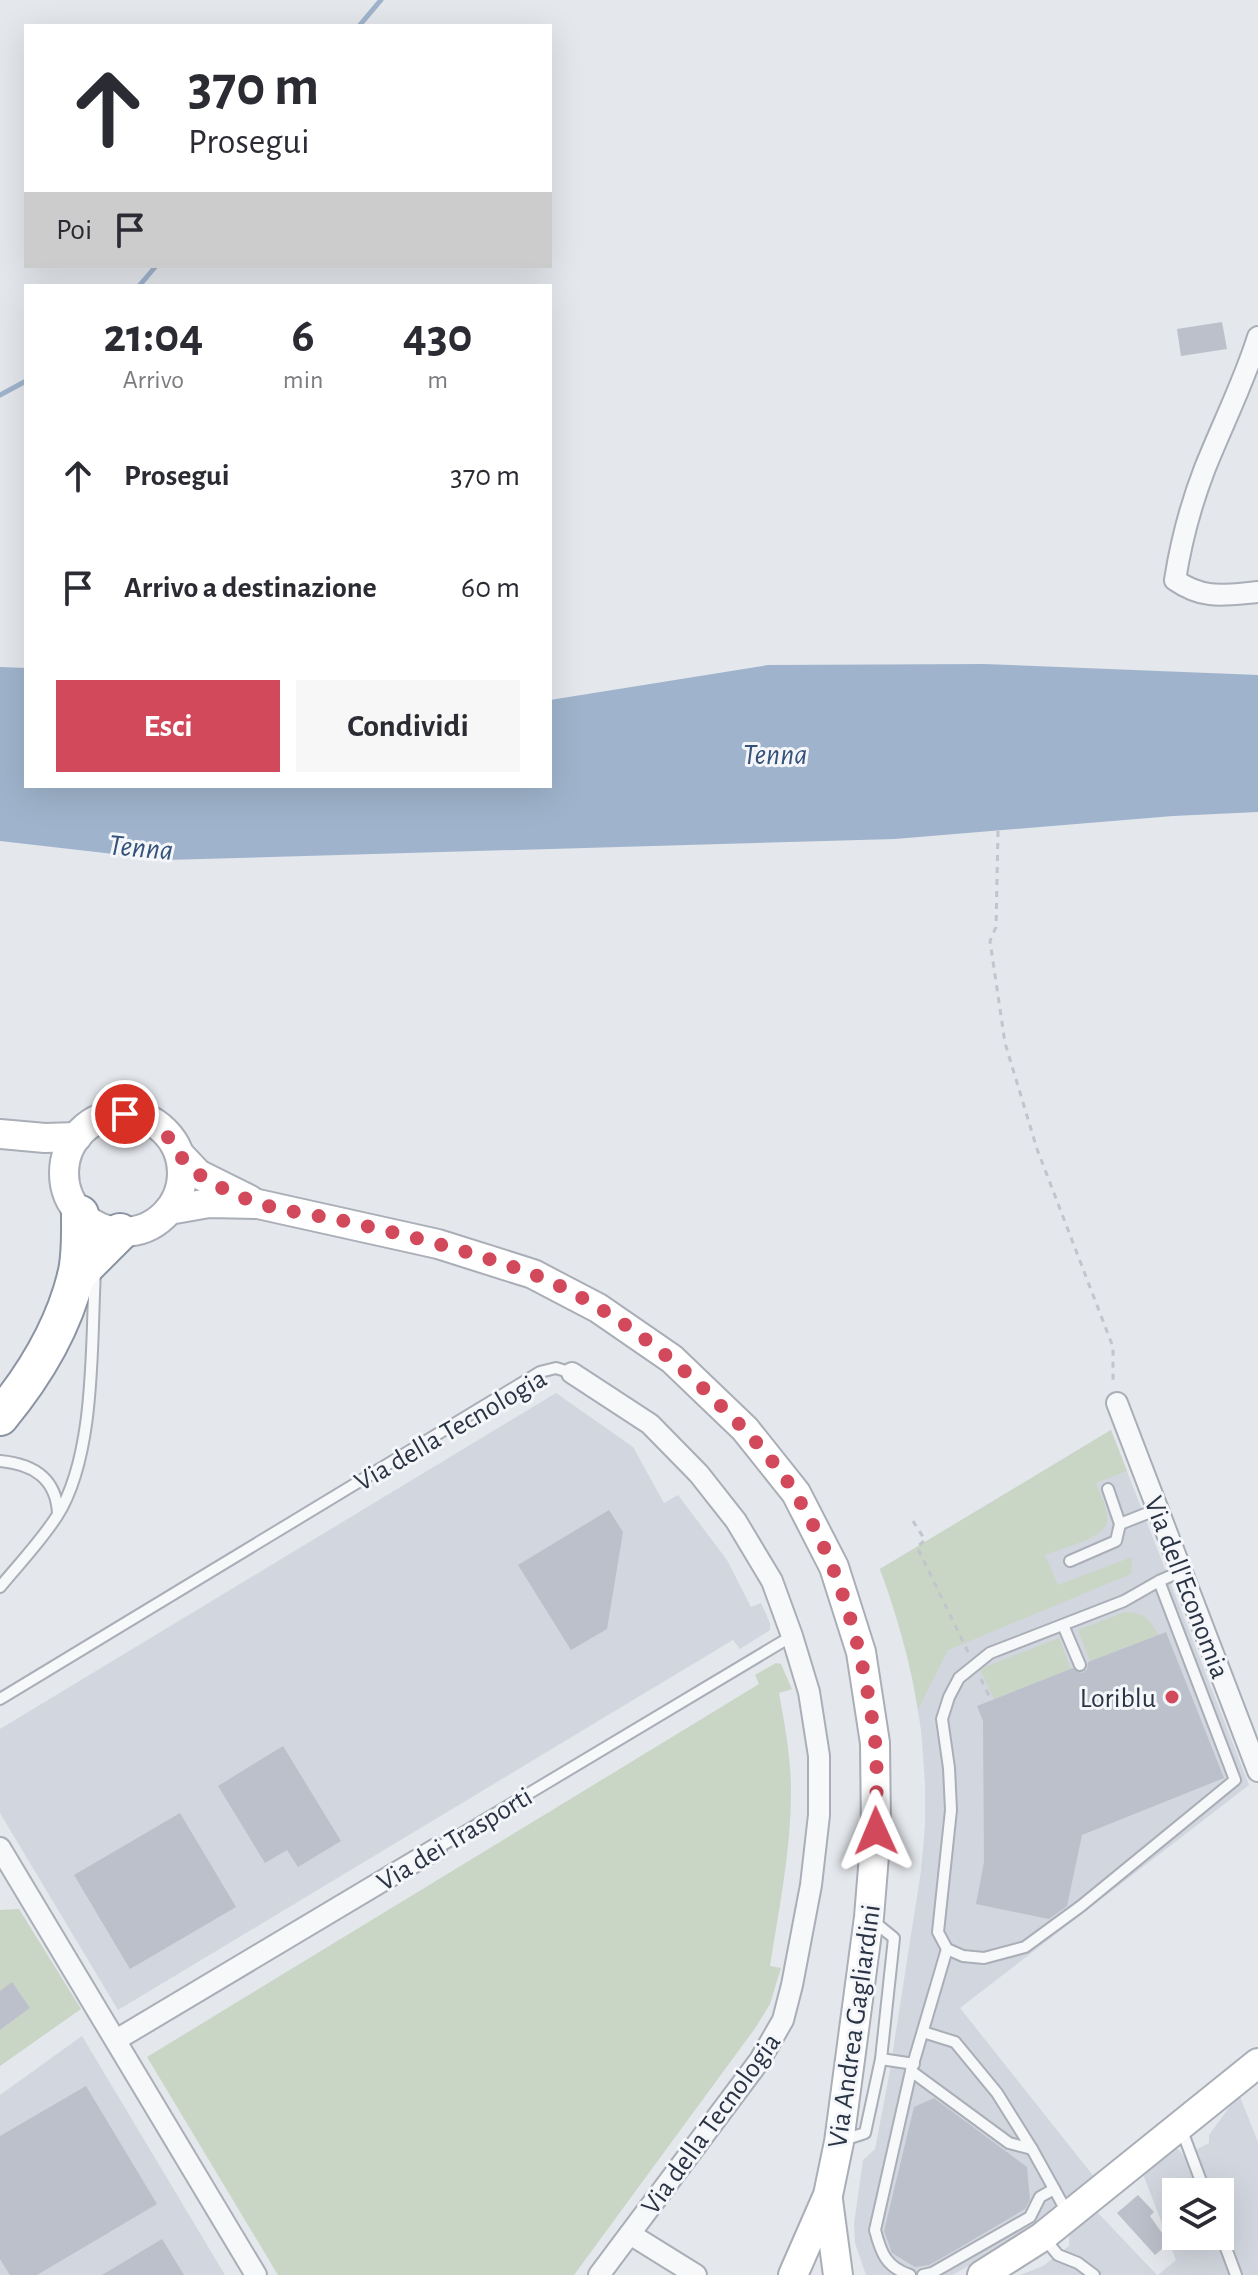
<!DOCTYPE html>
<html lang="it">
<style>
:root{--surface:#fff;--page:#f7f7f7;--text:#2b2b33;--muted:#7c7c81;--accent:#d1495b}
body{margin:0;font-family:"Alegreya Sans",sans-serif;background:var(--page);color:var(--text);height:100vh;display:flex;flex-direction:column;font-size:30px;white-space:nowrap}
*{box-sizing:border-box;margin:0}
p{font-size:26px;color:var(--muted)}
.icon{flex:none;width:44px;height:44px;fill:none;stroke:currentColor;stroke-width:2;stroke-linecap:round;stroke-linejoin:round}
.map{position:relative;flex:1;overflow:hidden}
.panel{position:absolute;left:24px;top:284px;width:528px;height:504px;display:flex;flex-direction:column;background:var(--surface);border-radius:0px;box-shadow:0 8px 32px #0002}
.panel>*{flex:none}
.guide{position:absolute;left:24px;top:24px;width:528px;height:244px;border-radius:0px;box-shadow:0 8px 32px #0002;background:#fff;color:var(--text);overflow:hidden}
.controls{position:absolute;left:1162px;top:2178px;display:grid;gap:16px}
.controls a{display:grid;place-items:center;width:72px;height:72px;border-radius:0px;background:var(--surface);box-shadow:0 8px 32px #0002;font-size:40px}
.pin{position:absolute;display:grid;place-items:center;width:68px;height:68px;color:#fff;margin:-34px;border:4px solid #fff;border-radius:50%;box-shadow:0 2px 8px #0007}
.me{position:absolute;width:88px;margin:-44px;rotate:359deg;stroke-linejoin:round;filter:drop-shadow(0 0 6px #0008)}
.turn{display:flex;align-items:center;gap:28px;height:168px;padding:0 32px;font-size:36px}
.turn .icon{width:104px;height:104px;stroke-width:2.5}
.turn b{display:block;font-size:56px;line-height:68px}
.then{display:flex;align-items:center;height:76px;padding:0 32px;background:#0003;gap:16px;font-size:30px}
.eta{display:flex;justify-content:space-evenly;align-items:center;height:136px;text-align:center}
.eta b{font-size:48px;font-weight:700;line-height:56px}
.cta{display:flex;gap:16px;margin-top:auto;padding:16px 32px}
.cta a{flex:1;height:92px;border-radius:0px;background:var(--accent);color:#fff;font-size:32px;font-weight:700;line-height:92px;text-align:center}
.cta a+a{background:var(--page);color:var(--text)}
ul{padding:0;list-style:none}
li{display:flex;align-items:center;gap:24px;height:112px;padding:0 32px}
li div{flex:1}
li b{display:block;font-size:30px}
li em{font-style:normal}
.map>svg:first-child{display:block}
.built{fill:#d2d6de;fill-rule:evenodd}
.green{fill:#c9d6c5}
.water{fill:#9fb4cc}
.lines{fill:none;stroke-linecap:round;stroke-linejoin:round}
.stream{stroke:#9fb4cc;stroke-width:5}
.building{fill:#bbc0ca}
.service-casing{stroke:#a9aeb7;stroke-width:14}
.minor-casing{stroke:#a9aeb7;stroke-width:24}
.secondary-casing{stroke:#a9aeb7;stroke-width:32}
.motorway-casing{stroke:#8b94a3;stroke-width:40}
.path{stroke:#c2c5cb;stroke-width:3;stroke-dasharray:6 6;stroke-linecap:butt}
.service{stroke:#f7f8fa;stroke-width:10}
.minor{stroke:#f7f8fa;stroke-width:20}
.secondary{stroke:#fff;stroke-width:28}
.motorway{stroke:#fff;stroke-width:36}
.route{stroke:#d1495b;stroke-width:14;stroke-dasharray:0 25.2}
.poi-dot{fill:#d1495b;stroke:#f4f6f9;stroke-width:3}
.labels{text-anchor:middle;stroke-width:6;stroke-linejoin:round;paint-order:stroke}
.street-label{font-size:28px;fill:#2b3445;stroke:#f4f6f9}
.poi-label{font-size:28px;fill:#2b3445;stroke:#f4f6f9;text-anchor:end}
.water-label{font-size:30px;font-style:italic;fill:#34527a;stroke:#f4f6f9}
</style>
<div class="map">
<svg width="1258" height="2275" viewBox="0 0 1258 2275">
<rect width="100%" height="100%" fill="#e4e7ec"/>
<g class="built">
<polygon points="556,1393 633,1447 664,1503 678,1495 727,1560 751,1607 761,1603 770,1623 770,1630 740,1649 733,1640 118,2010 0,1813 0,1729"/>
<polygon points="1111,1430 1249,1785 960,2008 1095,2178 989,2255 952,2275 866,2275 855,2243 854,2224 863,2160 875,2149 889,2076 921,1871 925,1826 925,1782 921,1730 910,1663 896,1612 880,1569"/>
<polygon points="82,2036 225,2275 0,2275 0,2095"/>
<path d="M1239 2094 1258 2142V2275H1158L1176 2260 1143 2174 1174 2149H1178L1184 2156 1209 2143V2135ZM1176 2192H1220V2236H1176Z"/>
<polygon points="1097,2212 1157,2275 1020,2275 1043,2266 1069,2246 1069,2235"/>
</g>
<g class="green">
<path d="M1111 1430 1127 1471 1096 1483C1100 1494 1109 1510 1107 1522 1104 1539 1061 1548 1045 1555L1058 1585 1132 1557 1131 1574 948 1650 918 1709C910 1661 897 1616 880 1569Z"/>
<path d="M1125 1612C1143 1612 1150 1618 1158 1635L1090 1661 1078 1630Z"/>
<polygon points="1059,1638 1071,1669 994,1699 980,1669"/>
<path d="M776 1663 781 1664 792 1689 779 1693C785 1726 791 1758 791 1792 791 1850 779 1909 770 1966L781 1968 770 2004 756 2027 574 2275H278L147 2057 759 1684 755 1675Z"/>
<polygon points="19,1909 81,2009 0,2066 0,2023 4,2027 30,2008 12,1983 0,1991 0,1910"/>
</g>
<polygon class="water" points="984,664 1258,675 1258,812 1173,816 895,839 166,860 0,841 0,667 26,668 26,786 550,786 550,700 768,665"/>
<g class="lines">
<g class="stream">
<polyline points="359,26 381,0"/>
<polyline points="139,286 156,266"/>
<polyline points="0,395 26,381"/>
</g>
</g>
<g class="building">
<polygon points="1222,322 1227,349 1181,356 1177,329"/>
<polygon points="609,1510 623,1532 607,1629 571,1650 518,1565"/>
<polygon points="1166,1632 1224,1778 1082,1835 1067,1906 1049,1919 976,1904 984,1862 983,1721 977,1706 1073,1668 1082,1673 1087,1669 1088,1662"/>
<polygon points="283,1746 341,1841 298,1867 287,1850 265,1863 218,1786"/>
<polygon points="180,1813 236,1907 130,1969 74,1875"/>
<polygon points="12,1982 30,2008 0,2030 0,1991"/>
<polygon points="86,2086 157,2204 37,2275 10,2275 0,2259 0,2136"/>
<polygon points="934,2098 1027,2167 1030,2200 1025,2209 947,2255 929,2265 915,2267 892,2253 884,2231 914,2107"/>
<polygon points="1138,2195 1154,2212 1150,2216 1169,2243 1155,2255 1117,2213"/>
<polygon points="162,2239 184,2275 102,2275"/>
</g>
<g class="lines">
<defs>
<g id="service">
<path d="M0 1461C33 1464 56 1478 58 1513"/>
<polyline points="1120,1524 1158,1509"/>
<polyline points="1070,1561 1116,1541 1120,1524 1108,1489"/>
<polyline points="1159,1581 1235,1780 1081,1906 1025,1947 984,1958 963,1956 947,1949 938,1932 951,1810 949,1768 942,1719 949,1697 959,1678 990,1653 1124,1601 1159,1581 1182,1571"/>
<path d="M0 1587C19 1564 41 1541 57 1516 96 1455 91 1342 95 1271"/>
<polyline points="1063,1625 1080,1665"/>
<polyline points="0,1699 540,1372 556,1368 572,1373"/>
<polyline points="436,1849 792,1636"/>
<polyline points="881,2059 914,2064"/>
<polyline points="911,2071 1009,2143 1032,2149 997,2093 955,2042 923,2032"/>
<polyline points="1181,2128 1205,2192"/>
<polyline points="841,2141 865,2133 881,2059 894,1938 872,1920"/>
<polyline points="1032,2149 1068,2214"/>
<polyline points="1220,2232 1236,2275"/>
<polyline points="1044,2238 1058,2255 1078,2263 1094,2275"/>
<path d="M910 2275C886 2267 881 2253 875 2230L911 2071 947 1949"/>
<polyline points="923,2275 932,2273 1030,2217 1040,2197 1054,2189"/>
</g>
<g id="minor">
<path d="M1258 337C1244 382 1223 423 1205 468 1191 504 1181 542 1175 580 1204 600 1224 595 1258 592"/>
<polyline points="572,1373 650,1424 699,1474 736,1521 772,1581 792,1636 809,1692 819,1756 819,1815 811,1885 792,1985 783,2020 760,2060 599,2275"/>
<polyline points="1117,1403 1258,1771"/>
<polyline points="0,1848 256,2275"/>
<polyline points="116,2040 436,1849"/>
<polyline points="630,2234 696,2275"/>
</g>
<g id="secondary">
<circle cx="123" cy="1173" r="59"/>
<polyline points="0,1134 45,1138 77,1137"/>
<polyline points="180,1155 198,1174 250,1200"/>
<polyline points="169,1210 209,1203 258,1204 438,1244 533,1274 598,1308 672,1359 745,1429 796,1493 834,1567 861,1652 875,1743 876,1831 869,1917 839,2142 828,2195 793,2275"/>
<polyline points="828,2200 838,2275"/>
<polyline points="982,2275 1042,2237 1258,2063"/>
</g>
<g id="motorway">
<polyline points="76,1276 120,1232"/>
<path d="M0 1417C34 1376 63 1328 76 1276 81 1256 80 1234 80 1214"/>
</g>
</defs>
<use href="#service" class="service-casing"/>
<use href="#minor" class="minor-casing"/>
<use href="#secondary" class="secondary-casing"/>
<use href="#motorway" class="motorway-casing"/>
<g class="path">
<polyline points="998,831 996,927 990,941 1005,1043 1037,1149 1113,1347 1113,1384"/>
<polyline points="913,1521 925,1540 917,1547 969,1654"/>
<polyline points="981,1679 991,1700"/>
</g>
<use href="#service" class="service"/>
<use href="#minor" class="minor"/>
<use href="#secondary" class="secondary"/>
<use href="#motorway" class="motorway"/>
</g>
<g class="lines">
<path class="route" d="M125 1114C176 1123 164 1146 196 1172 209 1183 245 1200 261 1204 288 1212 317 1215 344 1221 407 1235 470 1251 530 1273 589 1295 660 1346 705 1390 737 1422 773 1456 796 1495 842 1569 864 1654 875 1740 878 1770 876 1801 876 1831"/>
</g>
<circle class="poi-dot" cx="1172" cy="1697" r="8"/>
<g class="labels">
<g class="street-label">
<text transform="translate(450 1429) rotate(-30)" y="10">Via della Tecnologia</text>
<text transform="translate(1188 1587) rotate(69)" y="10">Via dell'Economia</text>
<text transform="translate(454 1838) rotate(-31)" y="10">Via dei Trasporti</text>
<text transform="translate(853 2026) rotate(-82)" y="10">Via Andrea Gagliardini</text>
<text transform="translate(710 2123) rotate(-54)" y="10">Via della Tecnologia</text>
</g>
<g class="poi-label">
<text x="1156" y="1707">Loriblu</text>
</g>
<g class="water-label">
<text x="775" y="764">Tenna</text>
<text transform="translate(141 847) rotate(5)" y="10">Tenna</text>
</g>
</g>
</svg>
<div class="controls">
<a><svg class="icon" aria-label="layers" viewBox="0 0 24 24"><path d="M12 4l9 5-9 5-9-5zM3 14l9 5 9-5"/></svg></a>
</div>
<div class="pin" style="left:125px;top:1114px;background:#d93025"><svg class="icon" aria-label="arrive" viewBox="0 0 24 24"><path d="M6 21V4h12l-3 4 3 4H6"/></svg></div>
<svg class="me" style="left:876px;top:1831px" viewBox="-20 -20 40 40"><path d="M0-17L14 15 0 8-14 15z" fill="#d1495b" stroke="#fff" stroke-width="4"/></svg>
<div class="guide">
<div class="turn"><svg class="icon" aria-label="ahead" viewBox="0 0 24 24"><path d="M12 20V5M6 11l6-6 6 6"/></svg><div><b>370 m</b>Prosegui</div></div>
<div class="then">Poi<svg class="icon" aria-label="arrive" viewBox="0 0 24 24"><path d="M6 21V4h12l-3 4 3 4H6"/></svg></div>
</div>
<section class="panel">
<div class="eta">
<div><b>21:04</b><p>Arrivo</p></div>
<div><b>6</b><p>min</p></div>
<div><b>430</b><p>m</p></div>
</div>
<ul>
<li><svg class="icon" aria-label="ahead" viewBox="0 0 24 24"><path d="M12 20V5M6 11l6-6 6 6"/></svg><div><b>Prosegui</b></div><em>370 m</em></li>
<li><svg class="icon" aria-label="arrive" viewBox="0 0 24 24"><path d="M6 21V4h12l-3 4 3 4H6"/></svg><div><b>Arrivo a destinazione</b></div><em>60 m</em></li>
</ul>
<div class="cta"><a>Esci</a><a>Condividi</a></div>
</section>
</div>
